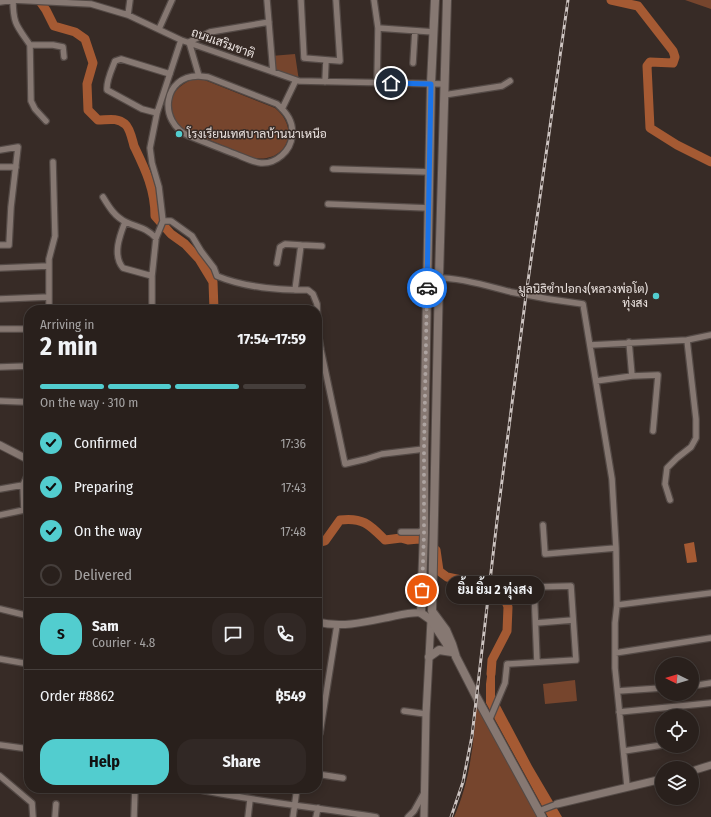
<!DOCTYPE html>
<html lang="en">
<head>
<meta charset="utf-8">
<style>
  body { margin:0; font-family:"Fira Sans Condensed",Sarabun,sans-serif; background:#312825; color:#f1f3f6; height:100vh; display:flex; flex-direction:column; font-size:15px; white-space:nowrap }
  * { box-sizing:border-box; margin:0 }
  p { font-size:13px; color:#a5a3a3 }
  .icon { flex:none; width:22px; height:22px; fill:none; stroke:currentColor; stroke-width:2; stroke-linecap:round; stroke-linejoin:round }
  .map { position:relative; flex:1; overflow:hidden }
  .panel { position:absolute; left:24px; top:305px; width:298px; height:488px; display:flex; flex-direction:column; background:#29201c; border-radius:16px; box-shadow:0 2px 10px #0003,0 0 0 1px #453e3b }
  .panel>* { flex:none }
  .needle { width:26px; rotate:275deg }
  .fabs { position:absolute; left:655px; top:657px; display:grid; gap:8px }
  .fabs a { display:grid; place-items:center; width:44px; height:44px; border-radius:50%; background:#29201c; box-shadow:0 2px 10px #0003,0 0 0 1px #453e3b; font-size:20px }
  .pin { position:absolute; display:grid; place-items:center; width:34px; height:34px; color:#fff; margin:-17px; border:2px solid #fff; border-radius:50%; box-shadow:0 1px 4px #0007 }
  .courier { position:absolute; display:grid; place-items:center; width:40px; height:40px; margin:-20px; border:3px solid #1a73e8; border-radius:50%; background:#fff; color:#222; box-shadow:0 1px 5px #0007 }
  .bubble { position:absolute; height:28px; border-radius:14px; background:#29201c; box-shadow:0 2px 10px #0003,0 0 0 1px #453e3b; font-size:13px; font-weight:700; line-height:28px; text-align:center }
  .headline em { font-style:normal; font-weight:700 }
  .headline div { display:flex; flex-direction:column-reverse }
  .headline { display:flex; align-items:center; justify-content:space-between; height:68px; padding:0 16px }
  h1 { font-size:26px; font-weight:700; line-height:30px }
  .bar { display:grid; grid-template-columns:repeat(4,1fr); gap:6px 4px; align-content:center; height:48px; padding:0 16px }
  .bar i { height:5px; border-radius:3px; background:#453e3b }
  .bar .selected { background:#52cdcf }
  .bar p { grid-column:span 4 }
  .line { display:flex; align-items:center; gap:10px; padding:0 16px; border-top:1px solid #453e3b }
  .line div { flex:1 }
  .round { display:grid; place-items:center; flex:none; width:42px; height:42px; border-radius:16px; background:#312825 }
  ol { padding:0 16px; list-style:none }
  li { display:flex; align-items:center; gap:12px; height:44px }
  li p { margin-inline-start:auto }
  li .icon { padding:4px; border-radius:50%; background:#52cdcf; color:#111; stroke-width:4 }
  li:last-child { color:#a5a3a3 }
  li i { width:22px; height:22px; border:2px solid #453e3b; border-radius:50% }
  .action { display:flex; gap:8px; margin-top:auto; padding:8px 16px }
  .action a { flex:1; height:46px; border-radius:16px; background:#52cdcf; color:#111; font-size:16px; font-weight:700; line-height:46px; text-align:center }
  .action a+a { background:#312825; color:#f1f3f6 }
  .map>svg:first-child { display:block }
</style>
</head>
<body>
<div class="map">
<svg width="711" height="817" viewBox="0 0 711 817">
  <rect width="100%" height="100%" fill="#372b26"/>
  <!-- green -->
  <path fill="#76452d" d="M685,0H711V9Z
    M295,54L299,81L273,72L271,56Z
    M193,79H202L275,108C301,129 287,163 254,158L182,129C163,111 168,89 193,79Z
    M575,680L577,701L545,704L543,684Z
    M477,698L542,817H454C471,779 474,739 477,698Z"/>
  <!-- water -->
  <path fill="#a55a33" d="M694,542L697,562L687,563L684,544Z
    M489,662L495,663V696L532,766L562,817H548L486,703V684Z"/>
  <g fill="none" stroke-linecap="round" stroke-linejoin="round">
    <!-- river -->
    <path stroke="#a55a33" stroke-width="9" d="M39,0L46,10L54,26L75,32L85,39L93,63L87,84L88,110L98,120C107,120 117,117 125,124C130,128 132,139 134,146C145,169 155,189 155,216L171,234L185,244L199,259L213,282L214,310
      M611,0L638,6L673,51L675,57L673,63L650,62L647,66L650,128L677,145L711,162
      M317,543L325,541L340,520C363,517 370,525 385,540L401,538L408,540L419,539L432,540
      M436,550L439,571L447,577L485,585
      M491,674L492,660L507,631L508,607L502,591L494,587"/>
    <!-- minor casing -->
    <g stroke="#544a46" stroke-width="8">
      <path id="minor" d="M13,0C13,24 17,26 30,45H53L63,47L64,57
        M267,0L273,72
        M301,0L304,58L340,61L336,0
        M374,0L378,28L434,32
        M0,2L13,0L91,4L128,15L181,40L299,81L445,84
        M128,15L130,0
        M159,29L172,0
        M30,45L31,101L35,109L46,121
        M413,63L415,31
        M199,76L208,77L277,104C287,113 294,122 292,136C291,151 276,164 261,163C252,162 243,157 235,154C219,148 204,142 189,136C157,122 163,75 199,76L189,42L210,32L269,22
        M325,82L326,60
        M377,83L378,28
        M444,95L502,86L510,81
        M282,109L296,80
        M157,113L142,109L107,90C106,81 112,69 115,61L121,59L170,74
        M0,150L18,147L11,207L9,245H0
        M0,167H16
        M333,169L430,172
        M103,197C109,207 115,217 126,222C139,228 145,227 156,238
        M328,204L429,208
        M163,221H171L192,236L201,251L214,268L217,276C246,288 278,290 308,290L313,294L317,304L318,333L321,350L345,464L366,459L382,454L424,449
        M125,222C120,235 112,255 123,268L152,276
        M277,263L280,247L285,244L301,245
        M0,268L48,266
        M427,278C455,276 484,285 511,292C535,297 559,301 583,304L612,479L616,548L617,605L615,623V668L627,786
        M295,290L301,245L322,246
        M0,299L49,297
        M49,310V259L55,236L53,162
        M152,310V276L156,238L163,221L159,187L152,163L150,148L157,113L181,40
        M0,329H29
        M629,342L632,376
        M590,345L687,340L711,335
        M0,367L29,366
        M596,381L632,376L658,375L653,431
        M0,401L24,402
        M0,489L23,485
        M670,500L665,484L667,468L677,458L691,447L696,438V419L687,340
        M0,515L24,510L23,485L29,472
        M543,525L545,554L616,548
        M401,532H419L424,529
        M617,605L711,593
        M0,609L29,616
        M536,623L573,620
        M615,653L711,638
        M0,659L29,664
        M692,686L711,683
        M618,691L662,688
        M404,711L426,714
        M619,712L711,703
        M317,719L322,720L337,625
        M489,721L505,683L507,664L576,660L571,586L534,587L537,662
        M320,733L322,720
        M0,745L29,749
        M624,751L662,745
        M317,774L343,778
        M0,776L32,803L33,817
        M191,788C252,801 314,807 376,817
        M539,811L557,804
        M55,817L56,804
        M134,817L135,788
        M248,817L250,800
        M293,817L297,788
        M316,817L318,808
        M408,817L414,811L424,793"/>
    </g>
    <!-- tertiary casing -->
    <g stroke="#544a46" stroke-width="9">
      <path id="tertiary" d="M0,445L29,460
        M317,622C342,628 366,622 390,617C400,615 411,612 421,613
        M692,771L711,765
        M557,804L662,779
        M424,817L426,714L431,620"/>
    </g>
    <!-- secondary casing -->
    <g stroke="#544a46" stroke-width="10">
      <path id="secondary" d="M435,0L431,84L424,449V533L421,613L431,620L450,649
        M447,0L439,277L432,611L446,630L452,644L456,657L477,698L542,817
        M429,657L439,650L452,652"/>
    </g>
    <!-- minor -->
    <use href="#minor" stroke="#867872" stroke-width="5.5"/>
    <!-- tertiary -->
    <use href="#tertiary" stroke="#867872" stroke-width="7"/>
    <!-- secondary -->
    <use href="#secondary" stroke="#867872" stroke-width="8"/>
    <!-- rail casing -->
    <g stroke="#cdc4c1" stroke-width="3">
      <path id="rail" d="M451,817L463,782L472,736L498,512L526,295L568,0"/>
    </g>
    <!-- rail -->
    <use href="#rail" stroke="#372b26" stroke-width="1.5" stroke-dasharray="4.5" stroke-linecap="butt"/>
  </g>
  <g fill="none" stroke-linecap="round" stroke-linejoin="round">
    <!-- done -->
    <path stroke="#ada3a0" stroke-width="4" stroke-dasharray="0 7.2" d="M422,590L424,533V449L427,288"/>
    <!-- route -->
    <path stroke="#1a73e8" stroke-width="5" d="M391,83L431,84L427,288"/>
  </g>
  <!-- markers -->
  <g fill="#52cdcf" stroke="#372b26" stroke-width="1.5">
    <circle cx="179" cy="134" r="4"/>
    <circle cx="656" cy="296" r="4"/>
  </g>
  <g text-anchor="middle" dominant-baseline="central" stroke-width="3" stroke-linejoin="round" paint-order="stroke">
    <!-- street labels -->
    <g font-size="12" fill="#ece4e1" stroke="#372b26">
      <text transform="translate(223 43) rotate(20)">ถนนเสริมชาติ</text>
    </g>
    <!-- poi labels -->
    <g font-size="12" fill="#ece4e1" stroke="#372b26" text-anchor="start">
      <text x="187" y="134">โรงเรียนเทศบาลบ้านนาเหนือ</text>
      <text x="648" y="289" text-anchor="end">มูลนิธิซำปอกง(หลวงพ่อโต)<tspan x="648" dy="14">ทุ่งสง</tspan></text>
    </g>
  </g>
</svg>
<div class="fabs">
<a><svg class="needle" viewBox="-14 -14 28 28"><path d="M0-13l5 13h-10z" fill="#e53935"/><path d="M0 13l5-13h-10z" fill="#a5a3a3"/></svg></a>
<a><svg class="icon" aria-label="locate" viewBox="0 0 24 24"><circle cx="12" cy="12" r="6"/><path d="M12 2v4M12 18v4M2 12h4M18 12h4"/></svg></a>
<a><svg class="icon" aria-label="layers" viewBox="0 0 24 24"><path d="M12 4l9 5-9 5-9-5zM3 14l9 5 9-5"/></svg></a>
</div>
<div class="pin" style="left:422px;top:590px;background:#ea580c"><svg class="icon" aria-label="bag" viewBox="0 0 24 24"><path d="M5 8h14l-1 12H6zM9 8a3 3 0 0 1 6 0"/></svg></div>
<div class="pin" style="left:391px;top:83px;background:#1f2937"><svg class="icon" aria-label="home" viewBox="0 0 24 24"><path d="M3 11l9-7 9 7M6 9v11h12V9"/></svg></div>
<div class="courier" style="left:427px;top:288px"><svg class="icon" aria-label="car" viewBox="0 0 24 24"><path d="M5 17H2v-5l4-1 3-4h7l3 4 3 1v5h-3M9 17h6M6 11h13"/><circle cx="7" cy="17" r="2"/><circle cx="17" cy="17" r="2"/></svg></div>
<div class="bubble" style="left:446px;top:576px;width:98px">ยิ้ม ยิ้ม 2 ทุ่งสง</div>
<section class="panel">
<div class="headline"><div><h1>2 min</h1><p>Arriving in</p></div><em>17:54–17:59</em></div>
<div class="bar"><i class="selected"></i><i class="selected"></i><i class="selected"></i><i></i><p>On the way · 310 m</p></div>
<ol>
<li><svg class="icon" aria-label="check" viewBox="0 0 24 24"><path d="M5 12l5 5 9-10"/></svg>Confirmed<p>17:36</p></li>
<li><svg class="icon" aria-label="check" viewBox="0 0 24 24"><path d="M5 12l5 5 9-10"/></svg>Preparing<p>17:43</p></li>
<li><svg class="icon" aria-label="check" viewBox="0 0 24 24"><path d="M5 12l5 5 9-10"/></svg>On the way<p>17:48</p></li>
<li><i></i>Delivered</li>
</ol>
<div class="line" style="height:72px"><b class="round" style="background:#52cdcf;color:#111">S</b><div><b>Sam</b><p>Courier · 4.8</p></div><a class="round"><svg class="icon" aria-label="chat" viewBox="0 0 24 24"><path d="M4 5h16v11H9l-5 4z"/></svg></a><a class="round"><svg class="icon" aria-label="phone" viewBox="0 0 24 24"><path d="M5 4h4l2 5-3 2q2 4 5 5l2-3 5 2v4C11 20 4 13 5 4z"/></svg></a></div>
<div class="line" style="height:52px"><div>Order #8862</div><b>฿549</b></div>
<div class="action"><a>Help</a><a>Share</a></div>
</section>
</div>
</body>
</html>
